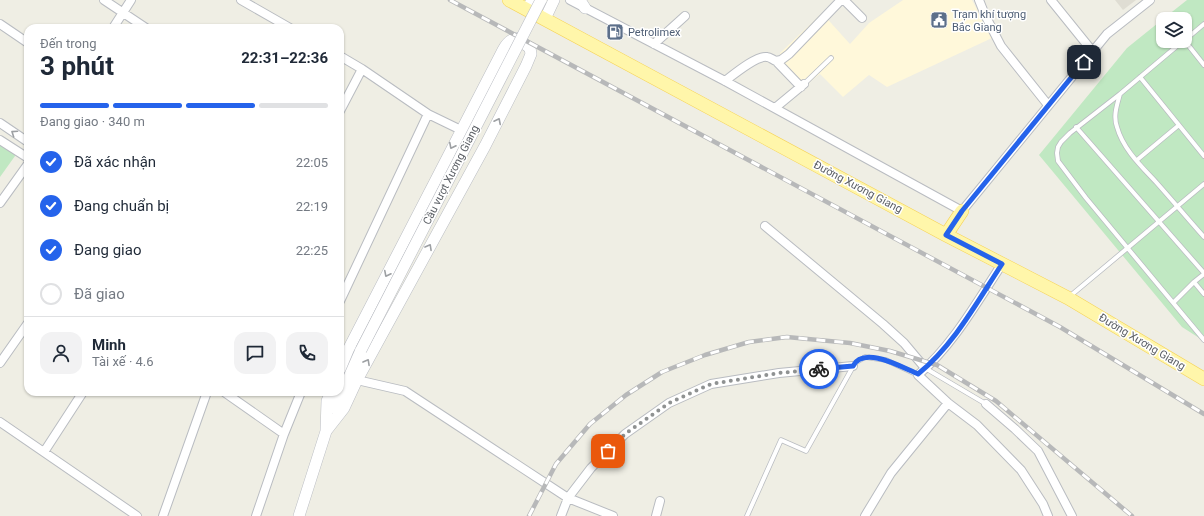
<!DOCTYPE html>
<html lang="vi">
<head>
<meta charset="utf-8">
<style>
  body { margin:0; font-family:Roboto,sans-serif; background:#f2f2f3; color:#1f2937; height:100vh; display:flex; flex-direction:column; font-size:15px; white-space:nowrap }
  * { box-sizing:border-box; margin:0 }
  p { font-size:13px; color:#747a83 }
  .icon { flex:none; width:22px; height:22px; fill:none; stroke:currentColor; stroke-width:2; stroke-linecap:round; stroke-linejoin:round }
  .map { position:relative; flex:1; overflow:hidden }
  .sheet { position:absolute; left:24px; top:24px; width:320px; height:372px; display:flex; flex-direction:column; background:#fff; border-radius:12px; box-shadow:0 1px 3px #0004 }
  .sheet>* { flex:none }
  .buttons { position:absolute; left:1156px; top:12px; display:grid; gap:8px }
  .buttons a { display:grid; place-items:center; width:36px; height:36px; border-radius:8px; background:#fff; box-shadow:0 1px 3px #0004; font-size:20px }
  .pin { position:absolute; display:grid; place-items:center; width:34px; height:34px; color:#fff; margin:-17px; border-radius:8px; box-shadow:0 2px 6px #0006 }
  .courier { position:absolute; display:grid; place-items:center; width:40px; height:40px; margin:-20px; border:3px solid #2563eb; border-radius:50%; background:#fff; color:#222; box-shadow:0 1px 5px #0007 }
  .headline em { font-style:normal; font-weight:700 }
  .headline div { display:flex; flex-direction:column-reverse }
  .headline { display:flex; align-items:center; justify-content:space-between; height:68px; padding:0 16px }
  h1 { font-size:26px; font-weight:700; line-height:30px }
  .bar { display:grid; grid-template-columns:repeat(4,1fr); gap:6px 4px; align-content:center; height:48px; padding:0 16px }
  .bar i { height:5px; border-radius:3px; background:#e0e1e3 }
  .bar .active { background:#2563eb }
  .bar p { grid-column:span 4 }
  .line { display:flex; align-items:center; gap:10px; padding:0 16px; border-top:1px solid #e0e1e3 }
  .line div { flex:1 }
  .round { display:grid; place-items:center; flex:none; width:42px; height:42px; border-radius:12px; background:#f2f2f3 }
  ol { padding:0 16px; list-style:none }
  li { display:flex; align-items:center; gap:12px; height:44px }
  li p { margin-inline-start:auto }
  li .icon { padding:4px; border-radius:50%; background:#2563eb; color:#fff; stroke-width:4 }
  li:last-child { color:#747a83 }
  li i { width:22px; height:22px; border:2px solid #e0e1e3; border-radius:50% }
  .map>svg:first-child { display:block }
</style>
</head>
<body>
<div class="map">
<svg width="1204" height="516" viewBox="0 0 1204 516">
  <rect width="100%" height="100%" fill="#efeee4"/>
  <!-- commercial -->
  <path fill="#fff8da" d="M903,0H972L992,38L887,87L869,75L843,97L820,74L803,87L780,64V53L822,13L850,44L869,23Z"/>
  <!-- education -->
  <path fill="#dfddd3" d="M1115,0H1136L1123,10Z"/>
  <!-- green -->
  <path fill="#c0e8c2" d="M1187,0H1204V341L1182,327L1039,155L1127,48L1163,19V41H1185V19H1163Z
    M0,137L13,145L15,156L0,177Z"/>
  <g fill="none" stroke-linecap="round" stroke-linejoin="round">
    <!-- lane casing -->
    <g stroke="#b9bcc1" stroke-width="5.5">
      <path id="lane" d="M1185,40L1204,24
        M1183,41L1120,94L1070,133L1061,142L1058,147L1057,153L1058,161L1086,198L1204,340
        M1185,41L1204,65
        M1140,77L1204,156
        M804,84L831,58
        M1120,94C1117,105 1113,116 1117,127C1123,149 1141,166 1156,182C1172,200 1188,219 1204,237
        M1076,127L1204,273
        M1137,160L1179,125
        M1194,282L1204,294
        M1069,297L1204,184
        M1174,302L1194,282L1204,274
        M925,368L986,404
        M747,516L781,440L806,451L855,363L865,357L886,360L918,375"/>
    </g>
    <!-- street casing -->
    <g stroke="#b9bcc1" stroke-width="10">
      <path id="street" d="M104,0L146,28
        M241,0L290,28
        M570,0L725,81L962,211L1107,34L1150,0
        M844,0L862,18
        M979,0L985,15L1001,46L1048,105
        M1051,0L1093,52
        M0,24L28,43
        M113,28L131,0
        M654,44L685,16
        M340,56L362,69L428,114L461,130
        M776,61L801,87
        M725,81C733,75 757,55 767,57C770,57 773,60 776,61L781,60L789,54L841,0
        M775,108L804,84
        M340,111L362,69
        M0,123L28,142
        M0,140L28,158
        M0,203L28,164
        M765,226L883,324L904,343L925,368
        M1002,264C977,302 953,345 918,375L948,403L977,425L1021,470L1043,504L1048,516
        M340,301L428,114
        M0,363L28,323
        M357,380L405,391L568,498L613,516
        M224,392L284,434
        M986,404L1015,429L1038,451L1072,516
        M0,422L137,516
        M44,452L83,392
        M163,516L207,392
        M256,516L284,434L301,392
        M561,516L568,498L591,468L625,434L669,403L711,384L779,373L853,366
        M656,516L660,501
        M865,516L891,473L948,403"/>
    </g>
    <!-- secondary casing -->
    <g stroke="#babdc3" stroke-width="12">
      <path id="secondary" d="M580,0L585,8
        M527,10L532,0
        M545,19L554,0
        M335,409L361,350
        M326,431L344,408L357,380L485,146L526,66L531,54L530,48L516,38C509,40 506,44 503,50L348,350L340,369
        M326,431L327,401L331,392
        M299,516L328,425"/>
    </g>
    <!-- primary casing -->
    <g stroke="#f6d357" stroke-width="14">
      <path id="primary" d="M509,0L946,235L1068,298L1204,379
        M946,235L962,211"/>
    </g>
    <!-- lane -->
    <use href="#lane" stroke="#fff" stroke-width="4"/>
    <!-- street -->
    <use href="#street" stroke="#fff" stroke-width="8"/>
    <!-- secondary -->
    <use href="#secondary" stroke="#fff" stroke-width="11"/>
    <!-- primary -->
    <use href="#primary" stroke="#fff6aa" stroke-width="13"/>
    <!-- rail casing -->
    <g stroke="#b7b8b9" stroke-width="4.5">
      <path id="rail" d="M450,0L1060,327L1204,414
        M529,516L556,464L590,424L626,395L662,372L705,355L749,342L787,337L850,343L890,351L937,365L996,401L1132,516"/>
    </g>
    <!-- rail -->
    <use href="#rail" stroke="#fff" stroke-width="3" stroke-dasharray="9" stroke-linecap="butt"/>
    <!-- secondary-bridge casing -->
    <g stroke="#babdc3" stroke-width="12" stroke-linecap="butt">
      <path id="secondary-bridge" d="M361,350L541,0"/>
    </g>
    <!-- secondary-bridge -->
    <use href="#secondary-bridge" stroke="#fff" stroke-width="11"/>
  </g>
  <!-- one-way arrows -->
  <defs><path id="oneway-chevron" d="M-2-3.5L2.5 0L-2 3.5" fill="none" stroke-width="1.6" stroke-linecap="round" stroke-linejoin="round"/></defs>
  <g stroke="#9da0a3">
    <use href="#oneway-chevron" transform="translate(498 121) rotate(-63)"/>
    <use href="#oneway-chevron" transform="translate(14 133) rotate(-146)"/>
    <use href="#oneway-chevron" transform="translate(452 146) rotate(117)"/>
    <use href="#oneway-chevron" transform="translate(429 247) rotate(-61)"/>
    <use href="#oneway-chevron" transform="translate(387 274) rotate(117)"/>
    <use href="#oneway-chevron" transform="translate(367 362) rotate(-61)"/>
  </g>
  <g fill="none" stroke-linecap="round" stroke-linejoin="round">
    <!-- done -->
    <path stroke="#8f9292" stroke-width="4" stroke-dasharray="0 7.2" d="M608,451L625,434L669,403L711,384L779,373L819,369"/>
    <!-- route -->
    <path stroke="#2563eb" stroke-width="5" d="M819,369L853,366C864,345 903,368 918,374C954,345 977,302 1002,264L946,235L962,211L1084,62"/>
  </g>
  <!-- icons -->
  <defs>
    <g id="civic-square" transform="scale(0.9)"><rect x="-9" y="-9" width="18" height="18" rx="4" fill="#5c6f8a" stroke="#fff"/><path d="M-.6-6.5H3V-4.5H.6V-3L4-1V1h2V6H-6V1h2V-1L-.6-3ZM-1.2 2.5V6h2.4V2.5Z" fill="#fff"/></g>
    <g id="fuel-square" transform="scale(0.9)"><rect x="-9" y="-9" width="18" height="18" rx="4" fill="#5c6f8a" stroke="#fff"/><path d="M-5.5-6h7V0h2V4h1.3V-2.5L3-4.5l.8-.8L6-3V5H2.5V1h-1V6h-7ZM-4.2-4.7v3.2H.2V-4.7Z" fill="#fff"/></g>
  </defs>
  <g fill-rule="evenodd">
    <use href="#civic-square" x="939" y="20"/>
    <use href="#fuel-square" x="615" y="32"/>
  </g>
  <g text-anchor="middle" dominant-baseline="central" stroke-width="3" stroke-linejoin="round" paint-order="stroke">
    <!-- service labels -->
    <g font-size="11" fill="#4e5e75" stroke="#fff" text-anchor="start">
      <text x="952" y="14">Trạm khí tượng<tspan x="952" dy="13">Bắc Giang</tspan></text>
      <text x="628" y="32">Petrolimex</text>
    </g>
    <!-- street labels -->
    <g font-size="11" fill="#5c6066" stroke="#fff">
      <text transform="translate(451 175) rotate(-63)">Cầu vượt Xương Giang</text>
      <text transform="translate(858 187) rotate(28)">Đường Xương Giang</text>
      <text transform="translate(1142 342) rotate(31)">Đường Xương Giang</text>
    </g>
  </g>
</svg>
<div class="buttons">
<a><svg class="icon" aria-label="layers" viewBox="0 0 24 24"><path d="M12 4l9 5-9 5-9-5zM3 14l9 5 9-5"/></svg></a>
</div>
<div class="pin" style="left:608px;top:451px;background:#ea580c"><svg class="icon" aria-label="bag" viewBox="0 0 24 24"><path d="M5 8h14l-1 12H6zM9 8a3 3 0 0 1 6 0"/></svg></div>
<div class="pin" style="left:1084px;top:62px;background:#1f2937"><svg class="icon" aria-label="home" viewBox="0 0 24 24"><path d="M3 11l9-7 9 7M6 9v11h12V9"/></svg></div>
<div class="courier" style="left:819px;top:369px"><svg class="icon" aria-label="bike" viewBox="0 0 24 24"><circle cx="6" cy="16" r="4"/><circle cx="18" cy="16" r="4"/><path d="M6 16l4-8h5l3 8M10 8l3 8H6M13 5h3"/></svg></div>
<section class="sheet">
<div class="headline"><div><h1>3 phút</h1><p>Đến trong</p></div><em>22:31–22:36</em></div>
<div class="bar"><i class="active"></i><i class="active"></i><i class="active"></i><i></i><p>Đang giao · 340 m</p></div>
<ol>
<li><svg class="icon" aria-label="check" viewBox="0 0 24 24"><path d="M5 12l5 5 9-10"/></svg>Đã xác nhận<p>22:05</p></li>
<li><svg class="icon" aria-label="check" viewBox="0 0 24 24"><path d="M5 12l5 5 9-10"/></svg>Đang chuẩn bị<p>22:19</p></li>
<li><svg class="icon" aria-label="check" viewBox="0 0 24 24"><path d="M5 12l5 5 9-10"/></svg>Đang giao<p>22:25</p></li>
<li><i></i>Đã giao</li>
</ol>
<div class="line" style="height:72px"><a class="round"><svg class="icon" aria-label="person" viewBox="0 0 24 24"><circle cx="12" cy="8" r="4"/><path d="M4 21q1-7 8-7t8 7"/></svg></a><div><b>Minh</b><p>Tài xế · 4.6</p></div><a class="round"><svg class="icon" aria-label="chat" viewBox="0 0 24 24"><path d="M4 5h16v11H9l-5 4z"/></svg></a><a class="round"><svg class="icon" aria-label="phone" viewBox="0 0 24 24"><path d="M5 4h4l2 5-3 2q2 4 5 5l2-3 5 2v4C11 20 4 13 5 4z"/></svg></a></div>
</section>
</div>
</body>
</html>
